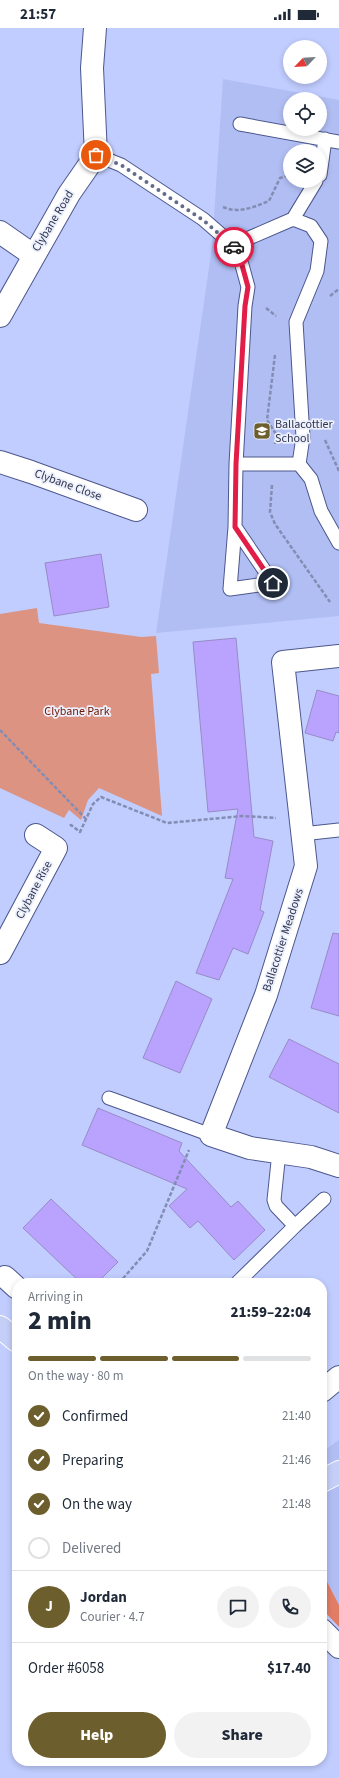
<!DOCTYPE html>
<html lang="en">
<head>
<meta charset="utf-8">
<style>
  body { margin:0; font-family:"Source Sans 3",sans-serif; background:#f2f2f3; color:#1f2937; height:100vh; display:flex; flex-direction:column; font-size:15px; white-space:nowrap }
  * { box-sizing:border-box; margin:0 }
  p { font-size:13px; color:#747a83 }
  .icon { flex:none; width:22px; height:22px; fill:none; stroke:currentColor; stroke-width:2; stroke-linecap:round; stroke-linejoin:round }
  .map { position:relative; flex:1; overflow:hidden }
  .sheet { position:absolute; left:12px; top:1250px; width:315px; height:488px; display:flex; flex-direction:column; background:#fff; border-radius:16px; box-shadow:0 2px 6px #0003 }
  .sheet>* { flex:none }
  .needle { width:26px; rotate:245deg }
  .controls { position:absolute; left:283px; top:12px; display:grid; gap:8px }
  .controls a { display:grid; place-items:center; width:44px; height:44px; border-radius:50%; background:#fff; box-shadow:0 2px 6px #0003; font-size:20px }
  .pin { position:absolute; display:grid; place-items:center; width:34px; height:34px; color:#fff; margin:-17px; border:2px solid #fff; border-radius:50%; box-shadow:0 1px 4px #0007 }
  .courier { position:absolute; display:grid; place-items:center; width:40px; height:40px; margin:-20px; border:3px solid #e11d48; border-radius:50%; background:#fff; color:#222; box-shadow:0 1px 5px #0007 }
  .overview em { font-style:normal; font-weight:800 }
  .overview div { display:flex; flex-direction:column-reverse }
  .overview { display:flex; align-items:center; justify-content:space-between; height:68px; padding:0 16px }
  h1 { font-size:26px; font-weight:800; line-height:30px }
  .bar { display:grid; grid-template-columns:repeat(4,1fr); gap:6px 4px; align-content:center; height:48px; padding:0 16px }
  .bar i { height:5px; border-radius:3px; background:#e0e1e3 }
  .bar .active { background:#6d5f2d }
  .bar p { grid-column:span 4 }
  .line { display:flex; align-items:center; gap:10px; padding:0 16px; border-top:1px solid #e0e1e3 }
  .line div { flex:1 }
  .round { display:grid; place-items:center; flex:none; width:42px; height:42px; border-radius:21px; background:#f2f2f3 }
  ol { padding:0 16px; list-style:none }
  li { display:flex; align-items:center; gap:12px; height:44px }
  li p { margin-inline-start:auto }
  li .icon { padding:4px; border-radius:50%; background:#6d5f2d; color:#fff; stroke-width:4 }
  li:last-child { color:#747a83 }
  li i { width:22px; height:22px; border:2px solid #e0e1e3; border-radius:50% }
  .primary-button { display:flex; gap:8px; margin-top:auto; padding:8px 16px }
  .primary-button a { flex:1; height:46px; border-radius:24px; background:#6d5f2d; color:#fff; font-size:16px; font-weight:800; line-height:46px; text-align:center }
  .primary-button a+a { background:#f2f2f3; color:#1f2937 }
  .status { display:flex; justify-content:space-between; align-items:center; height:28px; padding:0 20px; background:#fff; direction:ltr }
  .status svg { height:11px; fill:currentColor }
  .map>svg:first-child { display:block }
</style>
</head>
<body>
<div class="status"><b>21:57</b><svg viewBox="0 0 49 12"><path d="M0 12V9h3v3zM5 12V6h3v6zM10 12V3h3v9zM15 12V0h3v12zM26 1h20v11H26zM47 4h2v5h-2z"/></svg></div>
<div class="map">
<svg width="339" height="1750" viewBox="0 0 339 1750">
  <rect width="100%" height="100%" fill="#c1cdff"/>
  <!-- built -->
  <path fill="#b1bef4" fill-rule="evenodd" d="M223,51L339,72V588L156,605L212,219ZM290,71H320V101H290ZM290,123H320V153H290Z
    M339,1412V1577L322,1544V1424Z"/>
  <!-- green -->
  <path fill="#dc9382" d="M37,580L39,595L141,609L156,608L159,645L151,646L162,788L99,760L88,772L81,792L69,782L64,790L0,760V586Z"/>
  <!-- forest -->
  <path fill="#e27d65" d="M322,1544L339,1577V1599L322,1581Z"/>
  <!-- building -->
  <path fill="#b9a3ff" stroke="#988bc6" d="M101,526L109,579L54,588L45,535Z
    M236,610L254,809L273,813L260,882L264,884L248,926L233,920L219,952L196,945L233,851L225,850L238,781L208,784L193,614Z
    M317,662L339,668V705L336,704L333,713L305,705Z
    M333,905L339,906V988L311,980Z
    M176,953L212,971L180,1045L143,1030Z
    M289,1011L339,1036V1085L269,1049Z
    M98,1080L182,1115L179,1123L231,1179L238,1173L265,1202L234,1232L198,1193L190,1200L169,1178L187,1161L82,1117Z
    M51,1171L118,1234L97,1255H81L23,1200Z"/>
  <g fill="none" stroke-linecap="round" stroke-linejoin="round">
    <!-- lane casing -->
    <g stroke="#4c578c" stroke-width="15">
      <path id="lane" d="M240,96L339,114
        M96,127L121,137L203,191L233,217L293,191
        M320,147L325,111
        M293,191L316,153
        M233,217L242,237L248,259L245,278L236,436H299L303,409L296,294L317,243L321,213L311,198L293,191
        M299,436L311,451L321,483L339,515
        M235,499L273,555L230,561L235,499L236,436
        M302,806L339,802
        M109,1070L211,1107
        M295,1198L324,1171
        M237,1255L295,1198L276,1178L274,1172L279,1124"/>
    </g>
    <!-- street casing -->
    <g stroke="#4c578c" stroke-width="24">
      <path id="street" d="M0,204L33,227
        M0,288L69,166L96,127L92,40L95,0
        M0,434L31,444L136,482
        M339,628L283,634L306,838L266,967L211,1107L250,1120L311,1129L339,1138
        M0,925L56,820L36,807
        M5,1249L17,1260
        M322,1363L339,1349"/>
    </g>
    <!-- secondary casing -->
    <g stroke="#4c578c" stroke-width="24">
      <path id="secondary" d="M322,1602L339,1619"/>
    </g>
    <!-- highway casing -->
    <g stroke="#fff" stroke-width="24">
      <path id="highway" d="M0,1299L17,1313
        M322,1453L339,1444"/>
    </g>
    <!-- path -->
    <path stroke="#838db4" stroke-width="2.5" stroke-dasharray="4 2" stroke-linecap="butt" d="M223,179C239,186 254,179 269,173L280,150L290,147
      M330,268L339,261
      M266,280L276,288
      M275,327L267,392L276,406L283,407
      M325,412L339,443
      M275,416L276,406
      M272,457L270,484L275,496L330,574
      M0,702L86,791
      M70,798L71,797L80,804L93,776L101,769L167,795L243,788L276,790
      M119,1255L147,1223L189,1122"/>
    <!-- lane -->
    <use href="#lane" stroke="#fff" stroke-width="13"/>
    <!-- street -->
    <use href="#street" stroke="#fff" stroke-width="22"/>
    <!-- secondary -->
    <use href="#secondary" stroke="#fff" stroke-width="22"/>
    <!-- highway -->
    <use href="#highway" stroke="#c4cef7" stroke-width="22"/>
  </g>
  <g fill="none" stroke-linecap="round" stroke-linejoin="round">
    <!-- done -->
    <path stroke="#636b8d" stroke-width="4" stroke-dasharray="0 7.2" d="M96,127L121,137L203,192L234,219"/>
    <!-- route -->
    <path stroke="#e11d48" stroke-width="5" d="M234,219L242,237L248,259L245,278L236,436L235,499L273,555"/>
  </g>
  <!-- icons -->
  <defs>
    <g id="school-square" transform="scale(0.9)"><rect x="-9" y="-9" width="18" height="18" rx="4" fill="#6d5f2d" stroke="#ecf0fd"/><path d="M0-5L7-2L0 1L-7-2ZM-4 1L0 2.5L4 1V4Q0 6-4 4Z" fill="#fff"/></g>
  </defs>
  <g fill-rule="evenodd">
    <use href="#school-square" x="262" y="403"/>
  </g>
  <g text-anchor="middle" dominant-baseline="central" stroke-width="3.5" stroke-linejoin="round" paint-order="stroke">
    <!-- street labels -->
    <g font-size="12" fill="#31364f" stroke="#ecf0fd">
      <text transform="translate(53 193) rotate(-59)">Clybane Road</text>
      <text transform="translate(68 457) rotate(20)">Clybane Close</text>
      <text transform="translate(34 862) rotate(-62)">Clybane Rise</text>
      <text transform="translate(283 912) rotate(-72)">Ballacottier Meadows</text>
    </g>
    <!-- poi labels -->
    <g font-size="12" fill="#31364f" stroke="#ecf0fd" text-anchor="start">
      <text x="275" y="396">Ballacottier<tspan x="275" dy="14">School</tspan></text>
    </g>
    <!-- park labels -->
    <g font-size="12" fill="#6f1400" stroke="#ecf0fd">
      <text x="77" y="683">Clybane Park</text>
    </g>
  </g>
</svg>
<div class="controls">
<a><svg class="needle" viewBox="-14 -14 28 28"><path d="M0-13l5 13h-10z" fill="#e53935"/><path d="M0 13l5-13h-10z" fill="#747a83"/></svg></a>
<a><svg class="icon" aria-label="locate" viewBox="0 0 24 24"><circle cx="12" cy="12" r="6"/><path d="M12 2v4M12 18v4M2 12h4M18 12h4"/></svg></a>
<a><svg class="icon" aria-label="layers" viewBox="0 0 24 24"><path d="M12 4l9 5-9 5-9-5zM3 14l9 5 9-5"/></svg></a>
</div>
<div class="pin" style="left:96px;top:127px;background:#ea580c"><svg class="icon" aria-label="bag" viewBox="0 0 24 24"><path d="M5 8h14l-1 12H6zM9 8a3 3 0 0 1 6 0"/></svg></div>
<div class="pin" style="left:273px;top:555px;background:#1f2937"><svg class="icon" aria-label="home" viewBox="0 0 24 24"><path d="M3 11l9-7 9 7M6 9v11h12V9"/></svg></div>
<div class="courier" style="left:234px;top:219px"><svg class="icon" aria-label="car" viewBox="0 0 24 24"><path d="M5 17H2v-5l4-1 3-4h7l3 4 3 1v5h-3M9 17h6M6 11h13"/><circle cx="7" cy="17" r="2"/><circle cx="17" cy="17" r="2"/></svg></div>
<section class="sheet">
<div class="overview"><div><h1>2 min</h1><p>Arriving in</p></div><em>21:59–22:04</em></div>
<div class="bar"><i class="active"></i><i class="active"></i><i class="active"></i><i></i><p>On the way · 80 m</p></div>
<ol>
<li><svg class="icon" aria-label="check" viewBox="0 0 24 24"><path d="M5 12l5 5 9-10"/></svg>Confirmed<p>21:40</p></li>
<li><svg class="icon" aria-label="check" viewBox="0 0 24 24"><path d="M5 12l5 5 9-10"/></svg>Preparing<p>21:46</p></li>
<li><svg class="icon" aria-label="check" viewBox="0 0 24 24"><path d="M5 12l5 5 9-10"/></svg>On the way<p>21:48</p></li>
<li><i></i>Delivered</li>
</ol>
<div class="line" style="height:72px"><b class="round" style="background:#6d5f2d;color:#fff">J</b><div><b>Jordan</b><p>Courier · 4.7</p></div><a class="round"><svg class="icon" aria-label="chat" viewBox="0 0 24 24"><path d="M4 5h16v11H9l-5 4z"/></svg></a><a class="round"><svg class="icon" aria-label="phone" viewBox="0 0 24 24"><path d="M5 4h4l2 5-3 2q2 4 5 5l2-3 5 2v4C11 20 4 13 5 4z"/></svg></a></div>
<div class="line" style="height:52px"><div>Order #6058</div><b>$17.40</b></div>
<div class="primary-button"><a>Help</a><a>Share</a></div>
</section>
</div>
</body>
</html>
